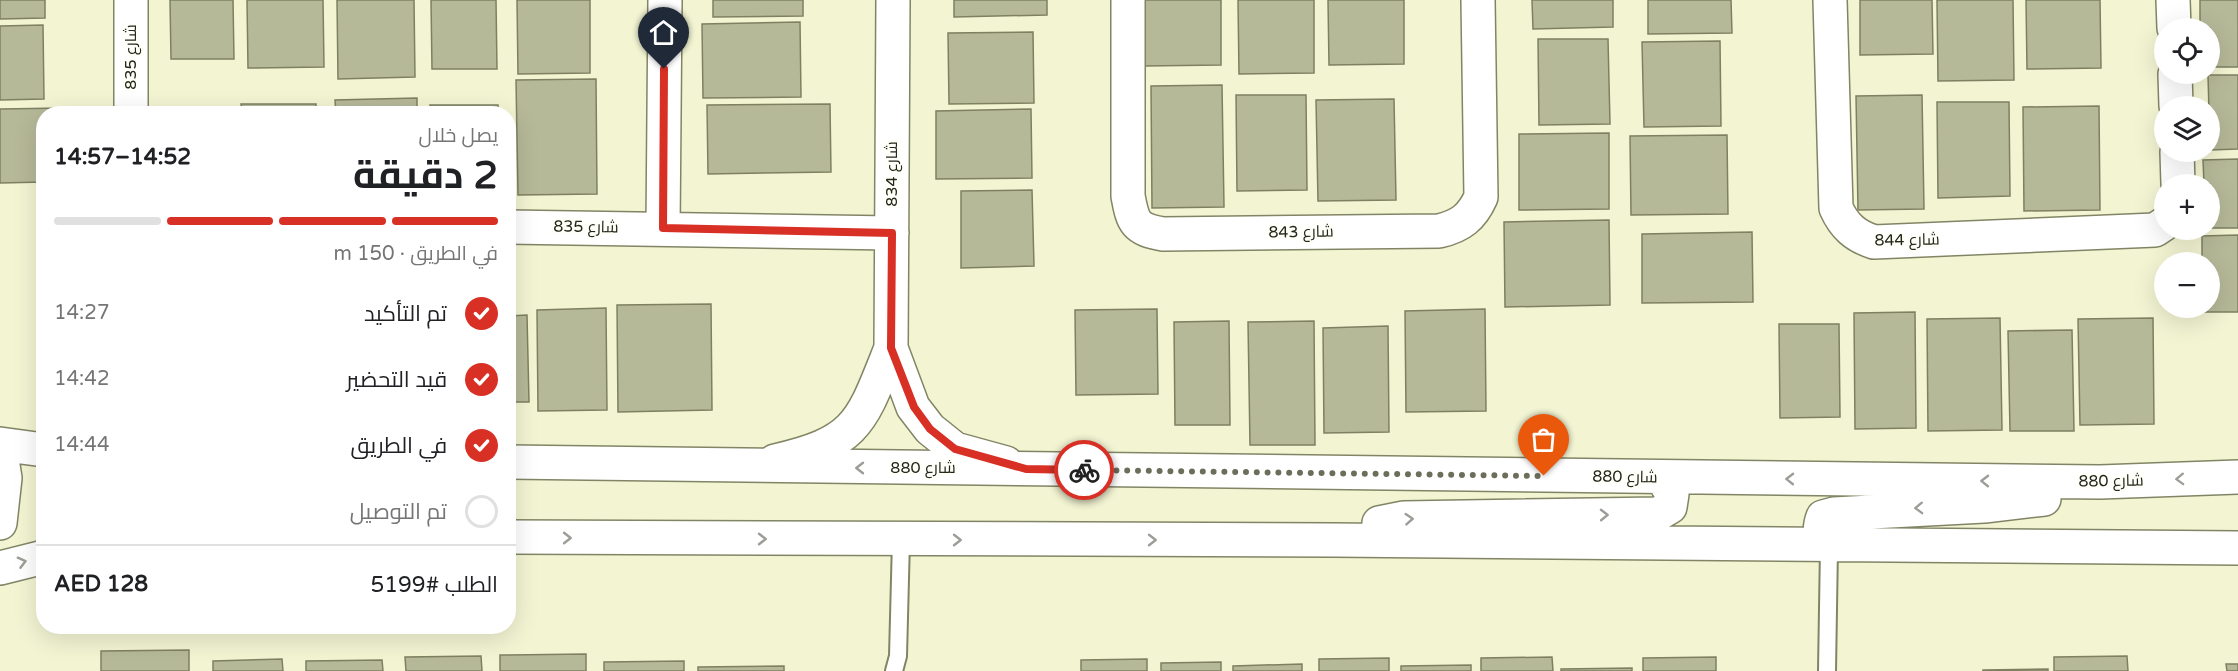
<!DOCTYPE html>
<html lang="ar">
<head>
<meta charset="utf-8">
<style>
  body { margin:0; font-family:"Varela Round",Cairo,sans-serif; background:#f6f6f6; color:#202124; direction:rtl; height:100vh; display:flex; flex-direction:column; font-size:22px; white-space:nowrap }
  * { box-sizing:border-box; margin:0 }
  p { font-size:20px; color:#757577 }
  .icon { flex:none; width:33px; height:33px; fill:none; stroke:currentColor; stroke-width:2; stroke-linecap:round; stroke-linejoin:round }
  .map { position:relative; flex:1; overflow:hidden; direction:ltr }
  .details { position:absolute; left:36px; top:106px; width:480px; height:528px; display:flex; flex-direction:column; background:#fff; border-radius:24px; box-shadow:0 6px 24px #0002; direction:rtl }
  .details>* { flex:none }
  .controls { position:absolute; left:2154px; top:18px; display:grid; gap:12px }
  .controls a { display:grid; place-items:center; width:66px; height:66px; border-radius:50%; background:#fff; box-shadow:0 6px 24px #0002; font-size:30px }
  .pin { position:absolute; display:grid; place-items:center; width:51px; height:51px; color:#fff; margin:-62px -26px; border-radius:50% 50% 50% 0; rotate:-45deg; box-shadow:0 0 6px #0007 }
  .pin .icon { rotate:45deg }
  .courier { position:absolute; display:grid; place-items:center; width:60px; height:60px; margin:-30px; border:4px solid #d93025; border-radius:50%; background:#fff; color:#222; box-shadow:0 2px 8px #0007 }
  .overview em { font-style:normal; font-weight:700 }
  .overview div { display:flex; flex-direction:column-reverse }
  .overview { display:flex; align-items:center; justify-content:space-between; height:102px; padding:0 18px }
  h1 { font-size:39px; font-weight:700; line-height:45px }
  .bar { display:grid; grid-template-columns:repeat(4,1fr); gap:9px 6px; align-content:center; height:72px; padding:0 18px }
  .bar i { height:8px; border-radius:4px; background:#e0e0e0 }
  .bar .selected { background:#d93025 }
  .bar p { grid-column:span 4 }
  .line { display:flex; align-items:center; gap:15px; padding:0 18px; border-top:2px solid #e0e0e0 }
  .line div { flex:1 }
  ol { padding:0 18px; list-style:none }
  li { display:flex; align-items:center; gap:18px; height:66px }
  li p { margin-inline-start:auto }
  li .icon { padding:6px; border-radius:50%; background:#d93025; color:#fff; stroke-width:4 }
  li:last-child { color:#757577 }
  li i { width:33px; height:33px; border:3px solid #e0e0e0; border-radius:50% }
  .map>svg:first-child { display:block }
</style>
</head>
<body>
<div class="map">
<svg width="2238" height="671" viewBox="0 0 2238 671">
  <rect width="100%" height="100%" fill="#f2f4d2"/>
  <!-- building -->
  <path fill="#b6b998" stroke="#7e8061" stroke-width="1.5" d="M0,0H45V18L0,19Z
    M170,0H233L234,59H171Z
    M247,0H323L324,67L248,68Z
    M337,0H414L415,77L338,79Z
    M431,0H496L497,69H432Z
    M517,0H590V73L518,74Z
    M713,0H803V16L713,17Z
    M954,0H1047V15L954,17Z
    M1143,0H1221V65L1144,66Z
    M1238,0H1314V73L1239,74Z
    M1328,0H1404V64L1329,65Z
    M1532,0H1613V27L1533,29Z
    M1648,0H1731L1732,33L1648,34Z
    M1860,0H1932L1933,54L1860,55Z
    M1937,0H2013L2014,80L1938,81Z
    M2026,0H2100L2101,68L2027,69Z
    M2200,0H2238V67H2210V28H2200Z
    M800,22L801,97L703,98L702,24Z
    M43,25L44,99L0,100V26Z
    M1033,32L1034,103L949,104L948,33Z
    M1538,39H1608L1610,124L1539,125Z
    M1720,41L1721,126L1644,127L1642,42Z
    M2208,75H2238V149L2210,150Z
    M596,79L597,194L518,195L516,80Z
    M1222,85L1224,207L1152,208L1151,86Z
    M1236,95H1306L1307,190L1237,191Z
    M1922,95L1924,209L1858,210L1856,96Z
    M417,98V114H336L335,100Z
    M1394,99L1396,200L1318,201L1316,100Z
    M1937,102H2009L2010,196L1938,198Z
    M241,104H316V114H242Z
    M830,104L831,172L708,174L707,105Z
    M430,105H498V114H430Z
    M2099,106L2100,210L2024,211L2023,107Z
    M63,108V114H44V182L0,183V109Z
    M225,109V114H162V110Z
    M1031,109L1032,178L936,179V111Z
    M1609,133V209L1519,210V134Z
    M1727,135L1728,214L1631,215L1630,136Z
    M2238,159V228H2210V184H2204L2203,160Z
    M1032,190L1034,266L961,268V191Z
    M1609,220L1610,305L1505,307L1504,222Z
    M1752,232L1753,302L1642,303V234Z
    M2238,235V312H2203V308H2210V262H2202V236Z
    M711,304L712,410L618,412L617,305Z
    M606,308L607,410L538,411L537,310Z
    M1157,309L1158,394L1076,395L1075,310Z
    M1485,309L1486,411L1406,412L1405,311Z
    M1915,312L1916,428L1855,429L1854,313Z
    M527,315L529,402H508V316Z
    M2000,318L2002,430L1928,431L1927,319Z
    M2153,318L2154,424L2080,425L2078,319Z
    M1229,321L1230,425H1175L1174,322Z
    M1314,321L1315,445H1250L1248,322Z
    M1779,324H1839L1840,417L1780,418Z
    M1388,326L1389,432L1324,433L1323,328Z
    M2072,330L2074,431H2010L2008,331Z
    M189,650V671H101V651Z
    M586,654V671H500V655Z
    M481,656L482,671H406L405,657Z
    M2127,656L2128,671H2054V657Z
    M1552,657L1553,671H1481V658Z
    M1716,657V671H1643V658Z
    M1389,658V671H1319V659Z
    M282,659L283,671H213V661Z
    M1147,659V671H1081V660Z
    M382,660L383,671H306V661Z
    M684,661V671H604V662Z
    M1221,662V671H1161V663Z
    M1302,664V671H1233V666Z
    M2226,664H2238V671H2227Z
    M1471,665V671H1401V666Z
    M784,666V671H698V667Z
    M1632,668V671H1561V669Z
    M2048,669V671H1983V670Z"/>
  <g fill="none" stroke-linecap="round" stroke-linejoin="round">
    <!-- service casing -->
    <g stroke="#828565" stroke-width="20">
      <path id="service" d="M894,671L898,656L901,540
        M1827,671L1829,547"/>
    </g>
    <!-- minor casing -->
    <g stroke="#828565" stroke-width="36">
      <path id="minor" d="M893,0L891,348L913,407L930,429L955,449L1006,463
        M1128,0V196C1133,223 1135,229 1163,234L1439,231C1461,226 1472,217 1481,197L1478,0
        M1830,0L1836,208C1844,226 1855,236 1874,242L2155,230L2164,224
        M2173,0L2174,28
        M2175,74L2176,106
        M131,114V0
        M2177,152L2178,184
        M508,227L892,233
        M663,228L665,0
        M775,461C858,442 861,423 891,348"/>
    </g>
    <!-- tertiary casing -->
    <g stroke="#828565" stroke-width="36">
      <path id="tertiary" d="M0,444L44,450
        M0,447L5,478L0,523
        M508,462L2100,482L2238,477
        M1379,523L1404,518L1658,514L1670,507L1672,494L1662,477
        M508,537L1333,540L2238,548
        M1829,547C1820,536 1818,530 1823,517L1834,514L1984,506L2044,499
        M0,568L44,557"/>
    </g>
    <!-- service -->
    <use href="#service" stroke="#fff" stroke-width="16"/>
    <!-- minor -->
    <use href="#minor" stroke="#fff" stroke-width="33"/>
    <!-- tertiary -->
    <use href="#tertiary" stroke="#fff" stroke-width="33"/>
  </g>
  <!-- one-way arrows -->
  <defs><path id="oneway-chevron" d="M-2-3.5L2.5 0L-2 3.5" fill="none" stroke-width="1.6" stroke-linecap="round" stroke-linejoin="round" transform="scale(1.5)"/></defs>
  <g stroke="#9d9d98">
    <use href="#oneway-chevron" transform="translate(860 468) rotate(-180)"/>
    <use href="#oneway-chevron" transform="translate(1790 479) rotate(-179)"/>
    <use href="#oneway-chevron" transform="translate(2180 479) rotate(178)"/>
    <use href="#oneway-chevron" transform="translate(1985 481) rotate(-179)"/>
    <use href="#oneway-chevron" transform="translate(1919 508) rotate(178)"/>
    <use href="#oneway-chevron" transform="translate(1604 515) rotate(-1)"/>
    <use href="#oneway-chevron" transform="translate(1409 519) rotate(-4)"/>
    <use href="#oneway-chevron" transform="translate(567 538)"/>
    <use href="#oneway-chevron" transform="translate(762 539)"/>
    <use href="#oneway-chevron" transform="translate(957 540)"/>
    <use href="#oneway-chevron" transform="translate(1152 540)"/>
    <use href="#oneway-chevron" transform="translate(22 562) rotate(-15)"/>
  </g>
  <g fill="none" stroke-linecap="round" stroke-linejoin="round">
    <!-- done -->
    <path stroke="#6d6e5a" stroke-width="6" stroke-dasharray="0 10.8" d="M1084,470L1544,476"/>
    <!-- route -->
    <path stroke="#d93025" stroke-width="8" d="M664,69L663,228L892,233L891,348L914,407L930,429L955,449L1026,469L1084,470"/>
  </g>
  <g text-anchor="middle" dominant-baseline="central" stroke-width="5" stroke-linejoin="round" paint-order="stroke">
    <!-- street labels -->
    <g font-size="16" fill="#252619" stroke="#fefff8">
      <text transform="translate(131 57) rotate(-90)">شارع 835</text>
      <text transform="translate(892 174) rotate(-90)">شارع 834</text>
      <text transform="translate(586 227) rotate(1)">شارع 835</text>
      <text transform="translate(1301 232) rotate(-1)">شارع 843</text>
      <text transform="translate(1907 240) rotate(-1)">شارع 844</text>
      <text x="923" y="468">شارع 880</text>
      <text transform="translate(1625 477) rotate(1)">شارع 880</text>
      <text transform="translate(2111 481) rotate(-1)">شارع 880</text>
    </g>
  </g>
</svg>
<div class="controls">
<a><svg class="icon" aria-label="locate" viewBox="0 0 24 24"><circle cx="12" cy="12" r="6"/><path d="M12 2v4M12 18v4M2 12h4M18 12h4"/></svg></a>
<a><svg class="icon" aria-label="layers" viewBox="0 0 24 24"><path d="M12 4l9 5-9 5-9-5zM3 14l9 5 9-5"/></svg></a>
<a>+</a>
<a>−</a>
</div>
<div class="pin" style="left:1544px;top:476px;background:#ea580c"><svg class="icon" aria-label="bag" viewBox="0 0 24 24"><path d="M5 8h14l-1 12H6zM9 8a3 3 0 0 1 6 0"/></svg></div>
<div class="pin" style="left:664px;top:69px;background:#1f2937"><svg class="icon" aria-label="home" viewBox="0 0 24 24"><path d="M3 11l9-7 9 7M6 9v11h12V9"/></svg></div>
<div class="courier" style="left:1084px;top:470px"><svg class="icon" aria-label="bike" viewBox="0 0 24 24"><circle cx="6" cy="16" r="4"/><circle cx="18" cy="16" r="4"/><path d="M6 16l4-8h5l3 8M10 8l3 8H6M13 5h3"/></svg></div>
<section class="details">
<div class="overview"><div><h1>2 دقيقة</h1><p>يصل خلال</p></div><em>14:52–14:57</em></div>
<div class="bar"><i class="selected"></i><i class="selected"></i><i class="selected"></i><i></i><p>في الطريق · 150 m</p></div>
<ol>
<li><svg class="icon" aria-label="check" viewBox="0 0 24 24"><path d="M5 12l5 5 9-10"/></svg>تم التأكيد<p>14:27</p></li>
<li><svg class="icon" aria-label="check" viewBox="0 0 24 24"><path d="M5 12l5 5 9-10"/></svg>قيد التحضير<p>14:42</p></li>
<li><svg class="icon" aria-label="check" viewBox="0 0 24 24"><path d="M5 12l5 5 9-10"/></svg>في الطريق<p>14:44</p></li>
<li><i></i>تم التوصيل</li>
</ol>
<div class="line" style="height:78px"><div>الطلب #5199</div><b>AED 128</b></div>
</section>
</div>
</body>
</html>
